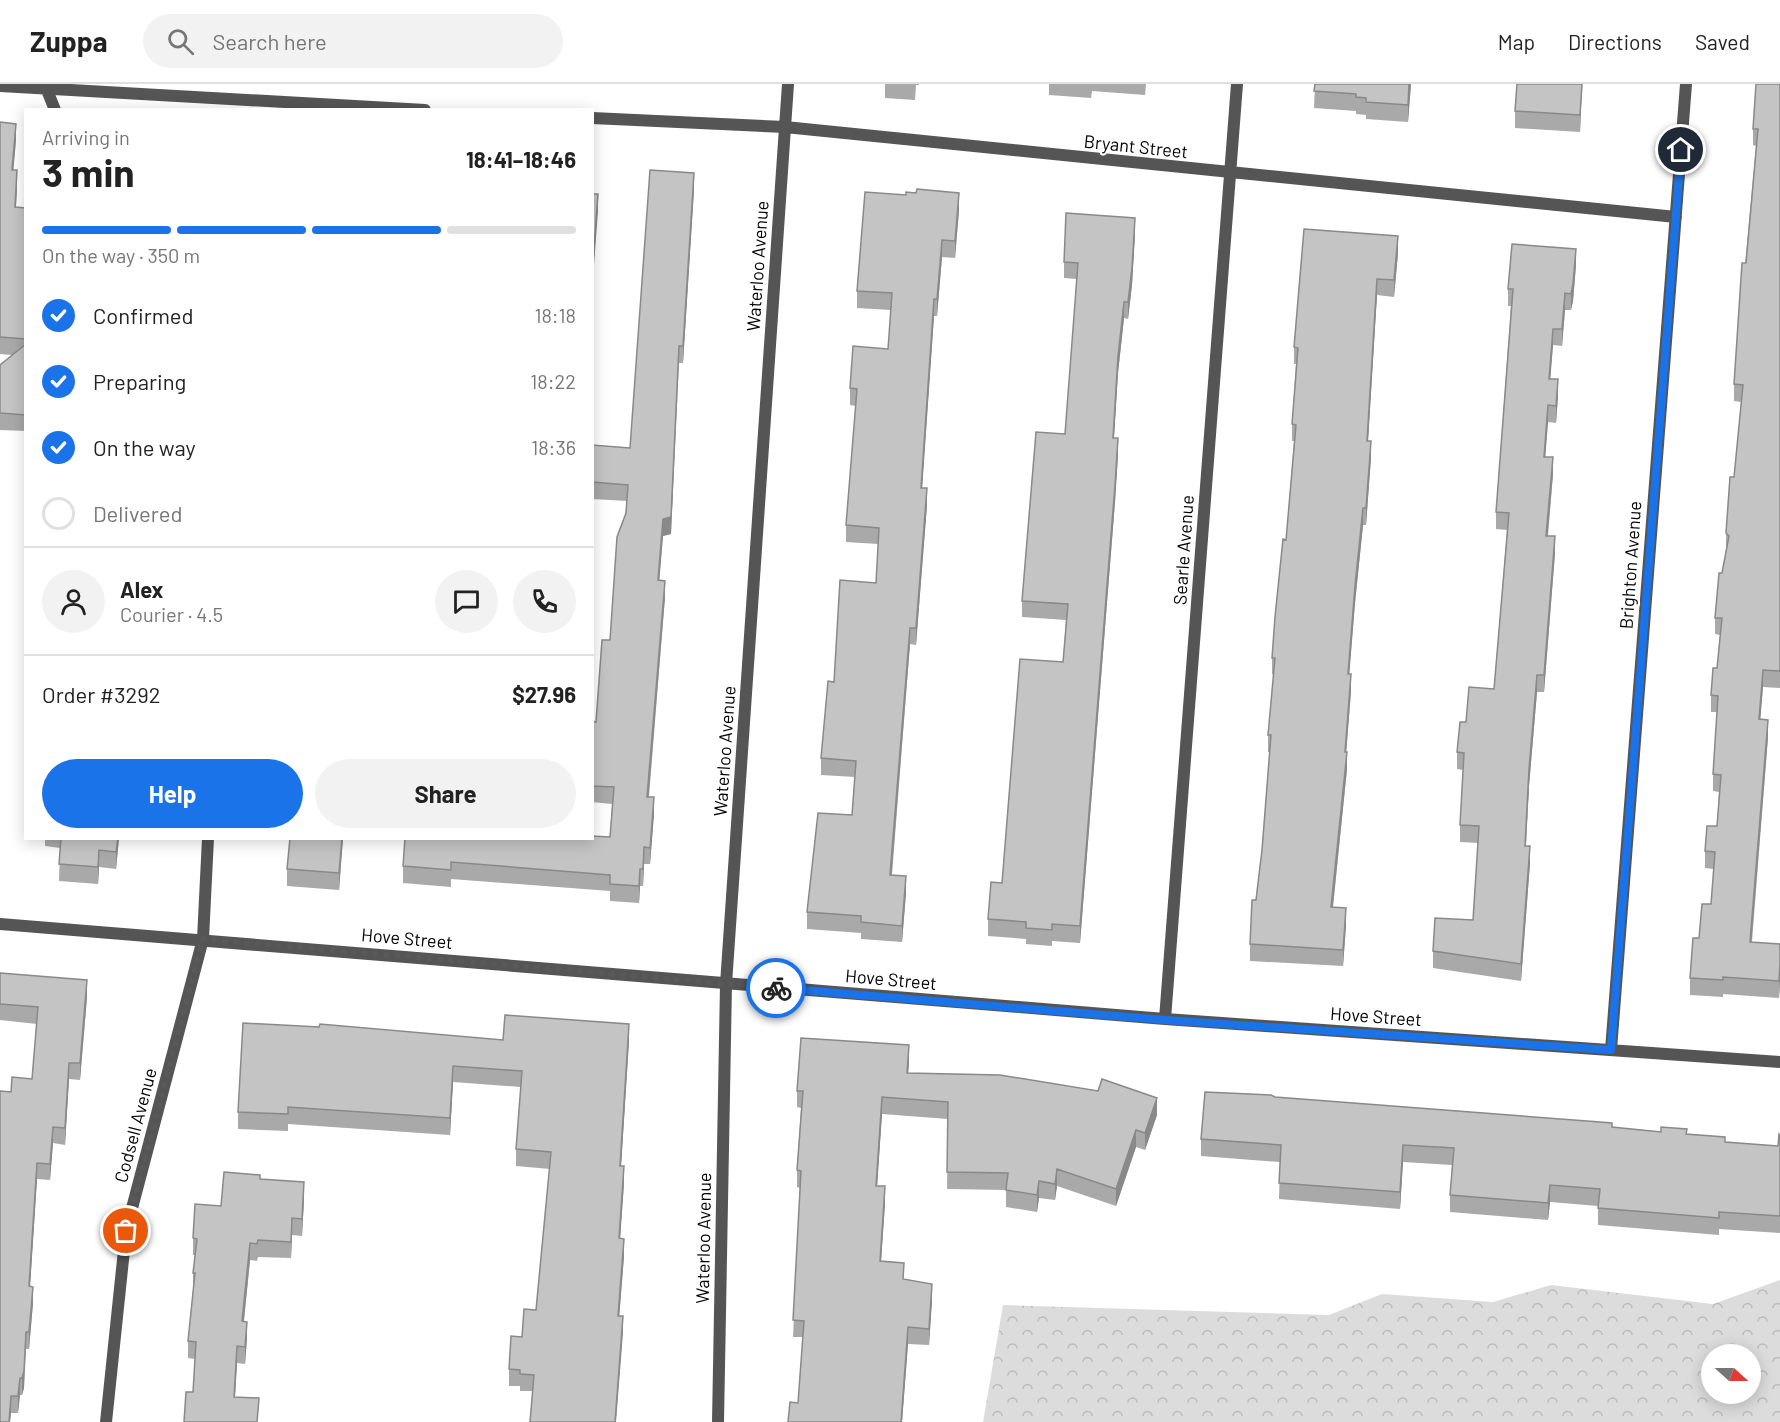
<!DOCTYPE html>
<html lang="en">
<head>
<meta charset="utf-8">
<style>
  body { margin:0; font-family:Barlow,sans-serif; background:#f2f2f2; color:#222; height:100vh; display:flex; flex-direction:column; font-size:22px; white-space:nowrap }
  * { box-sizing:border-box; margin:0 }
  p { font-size:20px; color:#767676 }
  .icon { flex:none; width:33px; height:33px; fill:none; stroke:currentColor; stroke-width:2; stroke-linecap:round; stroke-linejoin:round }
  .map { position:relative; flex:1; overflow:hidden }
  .panel { position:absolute; left:24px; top:24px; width:570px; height:732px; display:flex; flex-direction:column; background:#fff; border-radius:0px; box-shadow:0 3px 15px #0003 }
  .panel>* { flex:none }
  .needle { width:39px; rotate:111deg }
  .controls { position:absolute; left:1701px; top:1260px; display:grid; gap:12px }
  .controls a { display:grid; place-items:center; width:60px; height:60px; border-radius:50%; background:#fff; box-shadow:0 3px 15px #0003; font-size:30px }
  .pin { position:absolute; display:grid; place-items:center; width:51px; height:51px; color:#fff; margin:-26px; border:3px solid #fff; border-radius:50%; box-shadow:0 2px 6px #0007 }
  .courier { position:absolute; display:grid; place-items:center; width:60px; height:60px; margin:-30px; border:4px solid #1a73e8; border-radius:50%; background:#fff; color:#222; box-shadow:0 2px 8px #0007 }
  .overview em { font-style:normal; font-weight:700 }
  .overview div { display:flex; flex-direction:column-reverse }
  .overview { display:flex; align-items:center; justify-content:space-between; height:102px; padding:0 18px }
  h1 { font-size:39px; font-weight:700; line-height:45px }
  .bar { display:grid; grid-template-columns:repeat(4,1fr); gap:9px 6px; align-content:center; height:72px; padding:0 18px }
  .bar i { height:8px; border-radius:4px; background:#e0e0e0 }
  .bar .on { background:#1a73e8 }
  .bar p { grid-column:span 4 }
  .line { display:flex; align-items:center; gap:15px; padding:0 18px; border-top:2px solid #e0e0e0 }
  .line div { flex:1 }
  .round { display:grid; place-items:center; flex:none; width:63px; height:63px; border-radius:32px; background:#f2f2f2 }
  ol { padding:0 18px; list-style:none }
  li { display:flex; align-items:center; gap:18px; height:66px }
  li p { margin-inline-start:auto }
  li .icon { padding:6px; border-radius:50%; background:#1a73e8; color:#fff; stroke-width:4 }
  li:last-child { color:#767676 }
  li i { width:33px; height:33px; border:3px solid #e0e0e0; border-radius:50% }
  .cta { display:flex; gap:12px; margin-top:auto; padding:12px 18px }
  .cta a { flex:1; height:69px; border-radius:36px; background:#1a73e8; color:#fff; font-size:24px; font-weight:700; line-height:69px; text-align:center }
  .cta a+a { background:#f2f2f2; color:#222 }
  header { display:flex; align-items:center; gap:36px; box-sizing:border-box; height:84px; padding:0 30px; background:#fff; border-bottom:2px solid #e0e0e0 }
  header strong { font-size:28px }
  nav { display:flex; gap:33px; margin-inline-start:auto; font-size:21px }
  .search { width:420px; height:54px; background:#f2f2f2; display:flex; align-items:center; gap:15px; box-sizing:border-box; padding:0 21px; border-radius:33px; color:#767676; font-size:22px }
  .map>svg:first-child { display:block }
</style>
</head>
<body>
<header>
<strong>Zuppa</strong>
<div class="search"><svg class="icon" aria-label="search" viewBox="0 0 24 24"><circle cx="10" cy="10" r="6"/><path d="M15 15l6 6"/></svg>Search here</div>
<nav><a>Map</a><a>Directions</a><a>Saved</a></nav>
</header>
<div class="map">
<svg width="1780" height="1338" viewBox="0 0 1780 1338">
  <defs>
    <pattern id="forest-crowns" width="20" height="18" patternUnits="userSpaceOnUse" patternTransform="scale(1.5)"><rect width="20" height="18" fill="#dcdcdc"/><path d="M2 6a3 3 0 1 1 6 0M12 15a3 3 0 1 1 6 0" fill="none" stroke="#bbb"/></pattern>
  </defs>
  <rect width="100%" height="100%" fill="#fff"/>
  <!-- forest -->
  <path fill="url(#forest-crowns)" fill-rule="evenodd" d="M1780,1196V1338H983L1003,1221L1329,1231L1382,1210L1493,1218L1551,1201L1713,1220ZM1712,1270H1750V1310H1712Z"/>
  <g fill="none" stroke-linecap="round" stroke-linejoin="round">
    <!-- minor -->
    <path stroke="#555" stroke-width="12" d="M45,1L55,26
      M0,2L425,26
      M592,34L785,43L1676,133
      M0,840L1165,935L1780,978
      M1165,935L1237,0
      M1611,966L1686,0
      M106,1338L126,1147L203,855L208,754
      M718,1338L726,900L788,0"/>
  </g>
  <!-- wall -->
  <path fill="#a9a9a9" d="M885,0H919V1H916L915,16L885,14Z
    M1049,0H1146L1145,11L1092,7L1091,14L1049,11Z
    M1315,0H1411L1408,38L1366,35V31L1356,30V27L1314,24Z
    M1582,0L1580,48L1515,44V27Z
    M1780,0V604L1763,603L1760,635L1768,653L1752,858L1780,860V895L1779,914L1723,910V913L1690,911V894L1699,854L1711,820L1714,785L1705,784V767L1717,742L1719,708L1713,707V690L1717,628H1711V611L1717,584L1720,551L1715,550V534L1726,466V449L1734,393L1741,318L1734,317V300L1756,62L1753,61V45Z
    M0,38L16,56L13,86L17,103L16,123L26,124V347L0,346V281L12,271L0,270Z
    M694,106L683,279H679L671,450L663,452L659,496L665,513L649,713L654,730L650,780H644L643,802H640L639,819L610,817V807L451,795V803L403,799V782L610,753L612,720L592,718V637L596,638L610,556L627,417L592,415V361L630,364Z
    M959,126L955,174L942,173L937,232H934L922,404L927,421L916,561L910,560L892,791L906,809L902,858L861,855V849L807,845V828L852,731L855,693L821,691V674L834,598L876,499L878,460L846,458V441L856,322L850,321V304L888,265L891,226L857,224V207Z
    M1135,150L1132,201L1128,235L1124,234L1118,289L1114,354L1118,371L1115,418L1080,859L1052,857V862L1026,860V855L988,852V835L1002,799L1063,578L1066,536L1022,533V517L1065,350L1077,195L1064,194V178Z
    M1398,169L1394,213L1377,211L1368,357L1371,374L1366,441H1363L1355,519L1349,590L1351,607L1346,668L1347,685L1333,823L1346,841L1343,882L1250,877V860L1262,766L1270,668H1268V651L1274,591L1272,590V574L1286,456L1294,357H1292V340L1296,280H1294V263Z
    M1576,181L1573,217L1571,226H1565L1562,262L1553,261L1550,295L1558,312L1556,339L1548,338L1545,373L1553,390L1548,452L1555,469L1544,608H1537L1529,702L1526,762L1530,779L1521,897L1433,884V867L1473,836L1478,759L1460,758V741L1463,686L1457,685V668L1466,638L1494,605L1507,446L1496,445V428L1511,222H1508V205Z
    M45,754H119L116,785L99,783L98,800L59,797L60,764L45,762Z
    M343,754L339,806L287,802V785Z
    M0,889L87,913L80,996L69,995L65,1061L53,1059L50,1096L37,1095L30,1202L33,1219L29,1265H26L24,1304L22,1311H20L18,1329H11L10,1338L11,1008L32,995L37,940L0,936Z
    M503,956L629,957L621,1082L624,1099L620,1154L624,1172L619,1232L623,1249L532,1307H520V1302H509V1285L522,1253L536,1226L550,1085L516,1082V1065L521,1003L453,998L450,1051L288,1040V1047L238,1045V1028Z
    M909,978L908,989L1157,1031L1145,1066L1136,1063L1116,1122L1057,1102L1055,1116L1039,1114L1037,1128L1006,1123V1106L947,1105L948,1035L882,1030L877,1102L885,1119L881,1177L904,1196L932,1216L929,1261L908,1260L902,1338H788L798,1319L803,1253H793L800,1104L797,1103V1086L801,1024L797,1023V1007Z
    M1275,1013L1687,1050L1725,1058L1778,1062L1780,1051V1149L1719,1145V1151L1598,1141V1122L1550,1118L1548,1136L1450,1128V1111L1452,1081L1403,1078L1400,1125L1279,1115L1280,1078L1201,1072V1055Z
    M260,1095L304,1115L302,1152L292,1151L291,1174L258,1173L257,1177L250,1176L244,1237L247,1254L245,1280L237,1279L235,1313L259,1331L193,1308L195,1275L188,1274V1257L193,1206V1189L195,1171H193V1154L221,1122Z"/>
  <!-- shaded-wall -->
  <path fill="#898989" d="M1409,0H1411L1408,38V21Z
    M1582,0L1580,48V31Z
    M16,40V56L12,103V86Z
    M17,86V103L15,140V123Z
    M694,89V106L683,279V262Z
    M959,109V126L955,174V157Z
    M598,110V127L592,208V191Z
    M1135,134V150L1132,201L1128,235V218Z
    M1398,152V169L1394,213V196Z
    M942,156V173L937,232V215Z
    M1576,165V181L1573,217L1571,226V210Z
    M1377,195V211L1367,374V357Z
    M1565,209V226L1562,262V245Z
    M934,215V232L921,421V404Z
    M1124,218V234L1118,289L1113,370V354L1118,272Z
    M1553,245V261L1549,312V295Z
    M679,262L671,450L663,452L658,513V496L663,435Z
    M1558,295V312L1556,339V322Z
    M1548,321V338L1544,390V373Z
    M1118,354V371L1115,418L1080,859V842Z
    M1371,357V374L1366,441V424Z
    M1553,373V390L1546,468V452Z
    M927,404V421L916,561V544Z
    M1363,424V441L1355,519L1348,607V590L1355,502Z
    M1555,452V469L1544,608V591Z
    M665,497V513L647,730V713Z
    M910,544V560L890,808V791Z
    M1763,586V603L1759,652V635Z
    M1351,590V607L1345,685V668Z
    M1537,591V608L1529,702L1525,778L1529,685Z
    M1768,636V653L1750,874V858Z
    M1347,668V685L1331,840V823Z
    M654,713V730L650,780V764Z
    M118,754H119L116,785V768Z
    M342,754H343L339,806V789Z
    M1530,762V779L1521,897V880Z
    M644,763V780L643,802V785Z
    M99,766V783L98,800V783Z
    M640,785V802L639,819V802Z
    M906,792V809L902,858V842Z
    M1346,824V841L1343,882V866Z
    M1780,879V895L1779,914V897Z
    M87,896V913L80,996V979Z
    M629,940V957L620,1099V1082Z
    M909,961V978L907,1006V989Z
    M69,979V995L65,1061V1044Z
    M453,982V998L450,1051V1034Z
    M882,1013V1030L876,1119V1102Z
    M1157,1014V1031L1145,1066V1049Z
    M53,1043V1059L50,1096V1080Z
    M1136,1046V1063L1116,1122V1105Z
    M1403,1061V1078L1400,1125V1108Z
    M37,1079V1095L29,1219V1202Z
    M624,1082V1099L619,1171V1154Z
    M1057,1085V1102L1055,1116V1100Z
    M1039,1097V1114L1037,1128V1111Z
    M304,1098V1115L302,1152V1135Z
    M1550,1101V1118L1548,1136V1119Z
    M885,1102V1119L880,1194V1177Z
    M292,1134V1151L291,1174V1158Z
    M624,1155V1172L618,1249V1232Z
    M250,1159V1176L242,1254V1237Z
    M932,1200V1216L929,1261V1245Z
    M33,1203V1219L29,1265V1248Z
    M623,1232V1249L616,1338H615Z
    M247,1238V1254L245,1280V1263Z
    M908,1243V1260L902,1338H901Z
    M26,1248L24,1304L22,1311V1294Z
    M237,1262V1279L234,1330V1313Z
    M20,1294V1311L18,1329V1312Z
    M11,1312V1329L10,1338H9Z"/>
  <!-- building -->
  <path fill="#c4c4c4" stroke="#898989" stroke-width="1.5" d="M1315,0H1409L1408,21L1366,18V14L1356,13V10L1314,7Z
    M1517,0H1582L1580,31L1515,27Z
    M1756,0H1780V587L1763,586L1759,635L1768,636L1750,858L1780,860V879L1779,897L1723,893V896L1690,894L1693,854H1699L1702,820H1711L1715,768L1705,767L1707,742H1717L1721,691L1713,690L1718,612L1711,611L1713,584H1717L1722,534H1715L1719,489H1722L1729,452L1726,449L1730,393H1734L1743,301L1734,300L1742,179H1746L1758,45H1753Z
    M0,38L16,40L12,86H17L15,123L26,124V255L0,253Z
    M650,86L694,89L683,262H679L671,433L663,435L658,496L665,497L647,713H654L650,764L644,763L643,785H640L639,802L610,800V791L451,778V786L403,782L405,754H592V752L610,753L614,703L592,702V637L596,638L602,556H610L617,453L626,429L628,401L592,398V361L630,364Z
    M917,105L959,109L955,157L942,156L937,215H934L921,404H927L916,544H910L890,791L906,792L902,842L861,838V832L807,828L818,729L852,731L856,677L821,674L828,597L834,598L840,496L876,499L879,444L846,441L857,305L850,304L853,262L888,265L892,209L857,207L865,108L906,111V108L916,109Z
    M592,110H598L592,191Z
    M1066,129L1135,134L1132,184L1128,218H1124L1118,272L1113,354H1118L1115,401L1080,842L1052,840V846L1026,844V838L988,835L991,798L1002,799L1020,575L1063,578L1068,520L1022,517L1036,348L1065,350L1078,179L1064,178Z
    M1304,145L1398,152L1394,196L1377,195L1367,357H1371L1366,424H1363L1355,502L1348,590H1351L1345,668H1347L1331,823L1346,824L1343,866L1250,860L1252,816H1256L1262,766L1271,651H1268L1275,574H1272L1275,533L1283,455L1286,456L1296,341L1292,340L1298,264L1294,263Z
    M1512,160L1576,165L1573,200L1571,210L1565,209L1562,245H1553L1549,295H1558L1556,322L1548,321L1544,373H1553L1546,452H1555L1544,591H1537L1529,685L1525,762H1530L1521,880L1433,867L1435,834L1473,836L1479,742L1460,741L1464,669L1457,668L1460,638H1466L1469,603L1494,605L1509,429L1496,428L1513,205H1508Z
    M26,260V331L0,329V281Z
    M61,754H118L116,768L99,766L98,783L59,780Z
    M290,754H342L339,789L287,785Z
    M0,889L87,896L80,979H69L65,1044L53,1043L50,1080L37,1079L29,1202L33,1203L29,1248H26L24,1287L22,1294H20L18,1312H11L9,1338H0V1007L11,1008L12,993L32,995L38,923L0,920Z
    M505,931L629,940L620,1082H624L619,1154L624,1155L618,1232H623L615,1338H530L534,1291L520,1290V1286L509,1285L511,1252L522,1253L524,1225L536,1226L551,1068L516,1065L522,987L453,982L450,1034L288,1023V1030L238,1028L243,939L319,943L320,940L503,956Z
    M801,954L909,961L907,989L1000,991L1098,1007L1102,995L1157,1014L1145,1049L1136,1046L1116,1105L1057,1085L1055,1100L1039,1097L1037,1111L1006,1106L1008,1089L947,1088L948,1018L882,1013L876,1102H885L880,1177L904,1179L903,1195L932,1200L929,1245L908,1243L901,1338H788L790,1318L798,1319L804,1237L793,1236L801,1087L797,1086L803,1007H797Z
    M1205,1008L1271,1011L1275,1013L1587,1037L1612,1039V1043L1661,1048V1043L1687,1045L1686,1050L1725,1053V1058L1778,1062L1779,1050L1780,1051V1132L1719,1128V1134L1598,1124L1600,1105L1550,1101L1548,1119L1450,1111L1454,1064L1403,1061L1400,1108L1279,1099L1281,1061L1201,1055Z
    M224,1088L260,1091V1095L304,1098L302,1135L292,1134L291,1158L258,1156L257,1160L250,1159L242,1237L247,1238L245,1263L237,1262L234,1313L259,1314L257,1338H184L186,1308H193L196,1258L188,1257L195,1189H193L197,1155L193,1154L195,1120L221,1122Z"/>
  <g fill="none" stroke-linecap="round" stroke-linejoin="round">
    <!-- done -->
    <path stroke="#595959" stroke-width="6" stroke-dasharray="0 10.8" d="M126,1147L203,855L776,904"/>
    <!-- route -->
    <path stroke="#1a73e8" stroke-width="8" d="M776,904L1165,936L1611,966L1681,66"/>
  </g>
  <g text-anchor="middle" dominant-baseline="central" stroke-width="4.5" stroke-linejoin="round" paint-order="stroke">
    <!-- street labels -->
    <g font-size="18" fill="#000" stroke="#fff">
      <text transform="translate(1136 62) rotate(6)">Bryant Street</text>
      <text transform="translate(757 182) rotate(-86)">Waterloo Avenue</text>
      <text transform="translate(1183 466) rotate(-86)">Searle Avenue</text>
      <text transform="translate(1630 481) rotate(-86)">Brighton Avenue</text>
      <text transform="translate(724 667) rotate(-86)">Waterloo Avenue</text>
      <text transform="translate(407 854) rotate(5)">Hove Street</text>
      <text transform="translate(891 895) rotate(5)">Hove Street</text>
      <text transform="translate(1376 932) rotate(4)">Hove Street</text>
      <text transform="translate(135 1041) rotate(-75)">Codsell Avenue</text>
      <text transform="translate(703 1154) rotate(-89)">Waterloo Avenue</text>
    </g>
  </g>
</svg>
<div class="controls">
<a><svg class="needle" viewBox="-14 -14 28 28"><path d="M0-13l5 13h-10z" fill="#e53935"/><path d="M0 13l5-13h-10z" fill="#767676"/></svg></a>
</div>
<div class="pin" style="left:126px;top:1147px;background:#ea580c"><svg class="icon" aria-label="bag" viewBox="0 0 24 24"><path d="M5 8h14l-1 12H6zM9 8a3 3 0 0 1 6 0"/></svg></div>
<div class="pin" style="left:1681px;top:66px;background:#1f2937"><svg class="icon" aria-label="home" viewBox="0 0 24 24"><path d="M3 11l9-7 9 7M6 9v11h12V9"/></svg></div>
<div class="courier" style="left:776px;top:904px"><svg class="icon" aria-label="bike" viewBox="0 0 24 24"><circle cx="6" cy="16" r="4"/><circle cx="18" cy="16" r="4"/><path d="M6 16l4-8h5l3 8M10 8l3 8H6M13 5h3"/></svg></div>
<section class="panel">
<div class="overview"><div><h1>3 min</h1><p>Arriving in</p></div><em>18:41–18:46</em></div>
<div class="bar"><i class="on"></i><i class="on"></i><i class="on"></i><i></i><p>On the way · 350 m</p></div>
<ol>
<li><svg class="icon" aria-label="check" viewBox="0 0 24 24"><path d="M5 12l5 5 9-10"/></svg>Confirmed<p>18:18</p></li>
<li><svg class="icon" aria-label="check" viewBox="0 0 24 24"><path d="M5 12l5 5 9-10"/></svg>Preparing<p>18:22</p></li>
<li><svg class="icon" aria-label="check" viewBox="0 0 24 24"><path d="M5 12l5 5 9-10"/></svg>On the way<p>18:36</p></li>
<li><i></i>Delivered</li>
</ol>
<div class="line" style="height:108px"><a class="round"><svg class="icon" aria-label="person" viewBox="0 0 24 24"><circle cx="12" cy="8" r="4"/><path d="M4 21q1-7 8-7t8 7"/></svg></a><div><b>Alex</b><p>Courier · 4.5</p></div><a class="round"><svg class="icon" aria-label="chat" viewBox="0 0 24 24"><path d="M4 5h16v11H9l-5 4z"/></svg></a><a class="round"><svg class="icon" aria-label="phone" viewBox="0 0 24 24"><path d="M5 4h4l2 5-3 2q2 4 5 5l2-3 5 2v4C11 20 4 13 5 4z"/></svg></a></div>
<div class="line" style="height:78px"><div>Order #3292</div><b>$27.96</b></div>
<div class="cta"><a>Help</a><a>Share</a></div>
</section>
</div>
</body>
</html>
